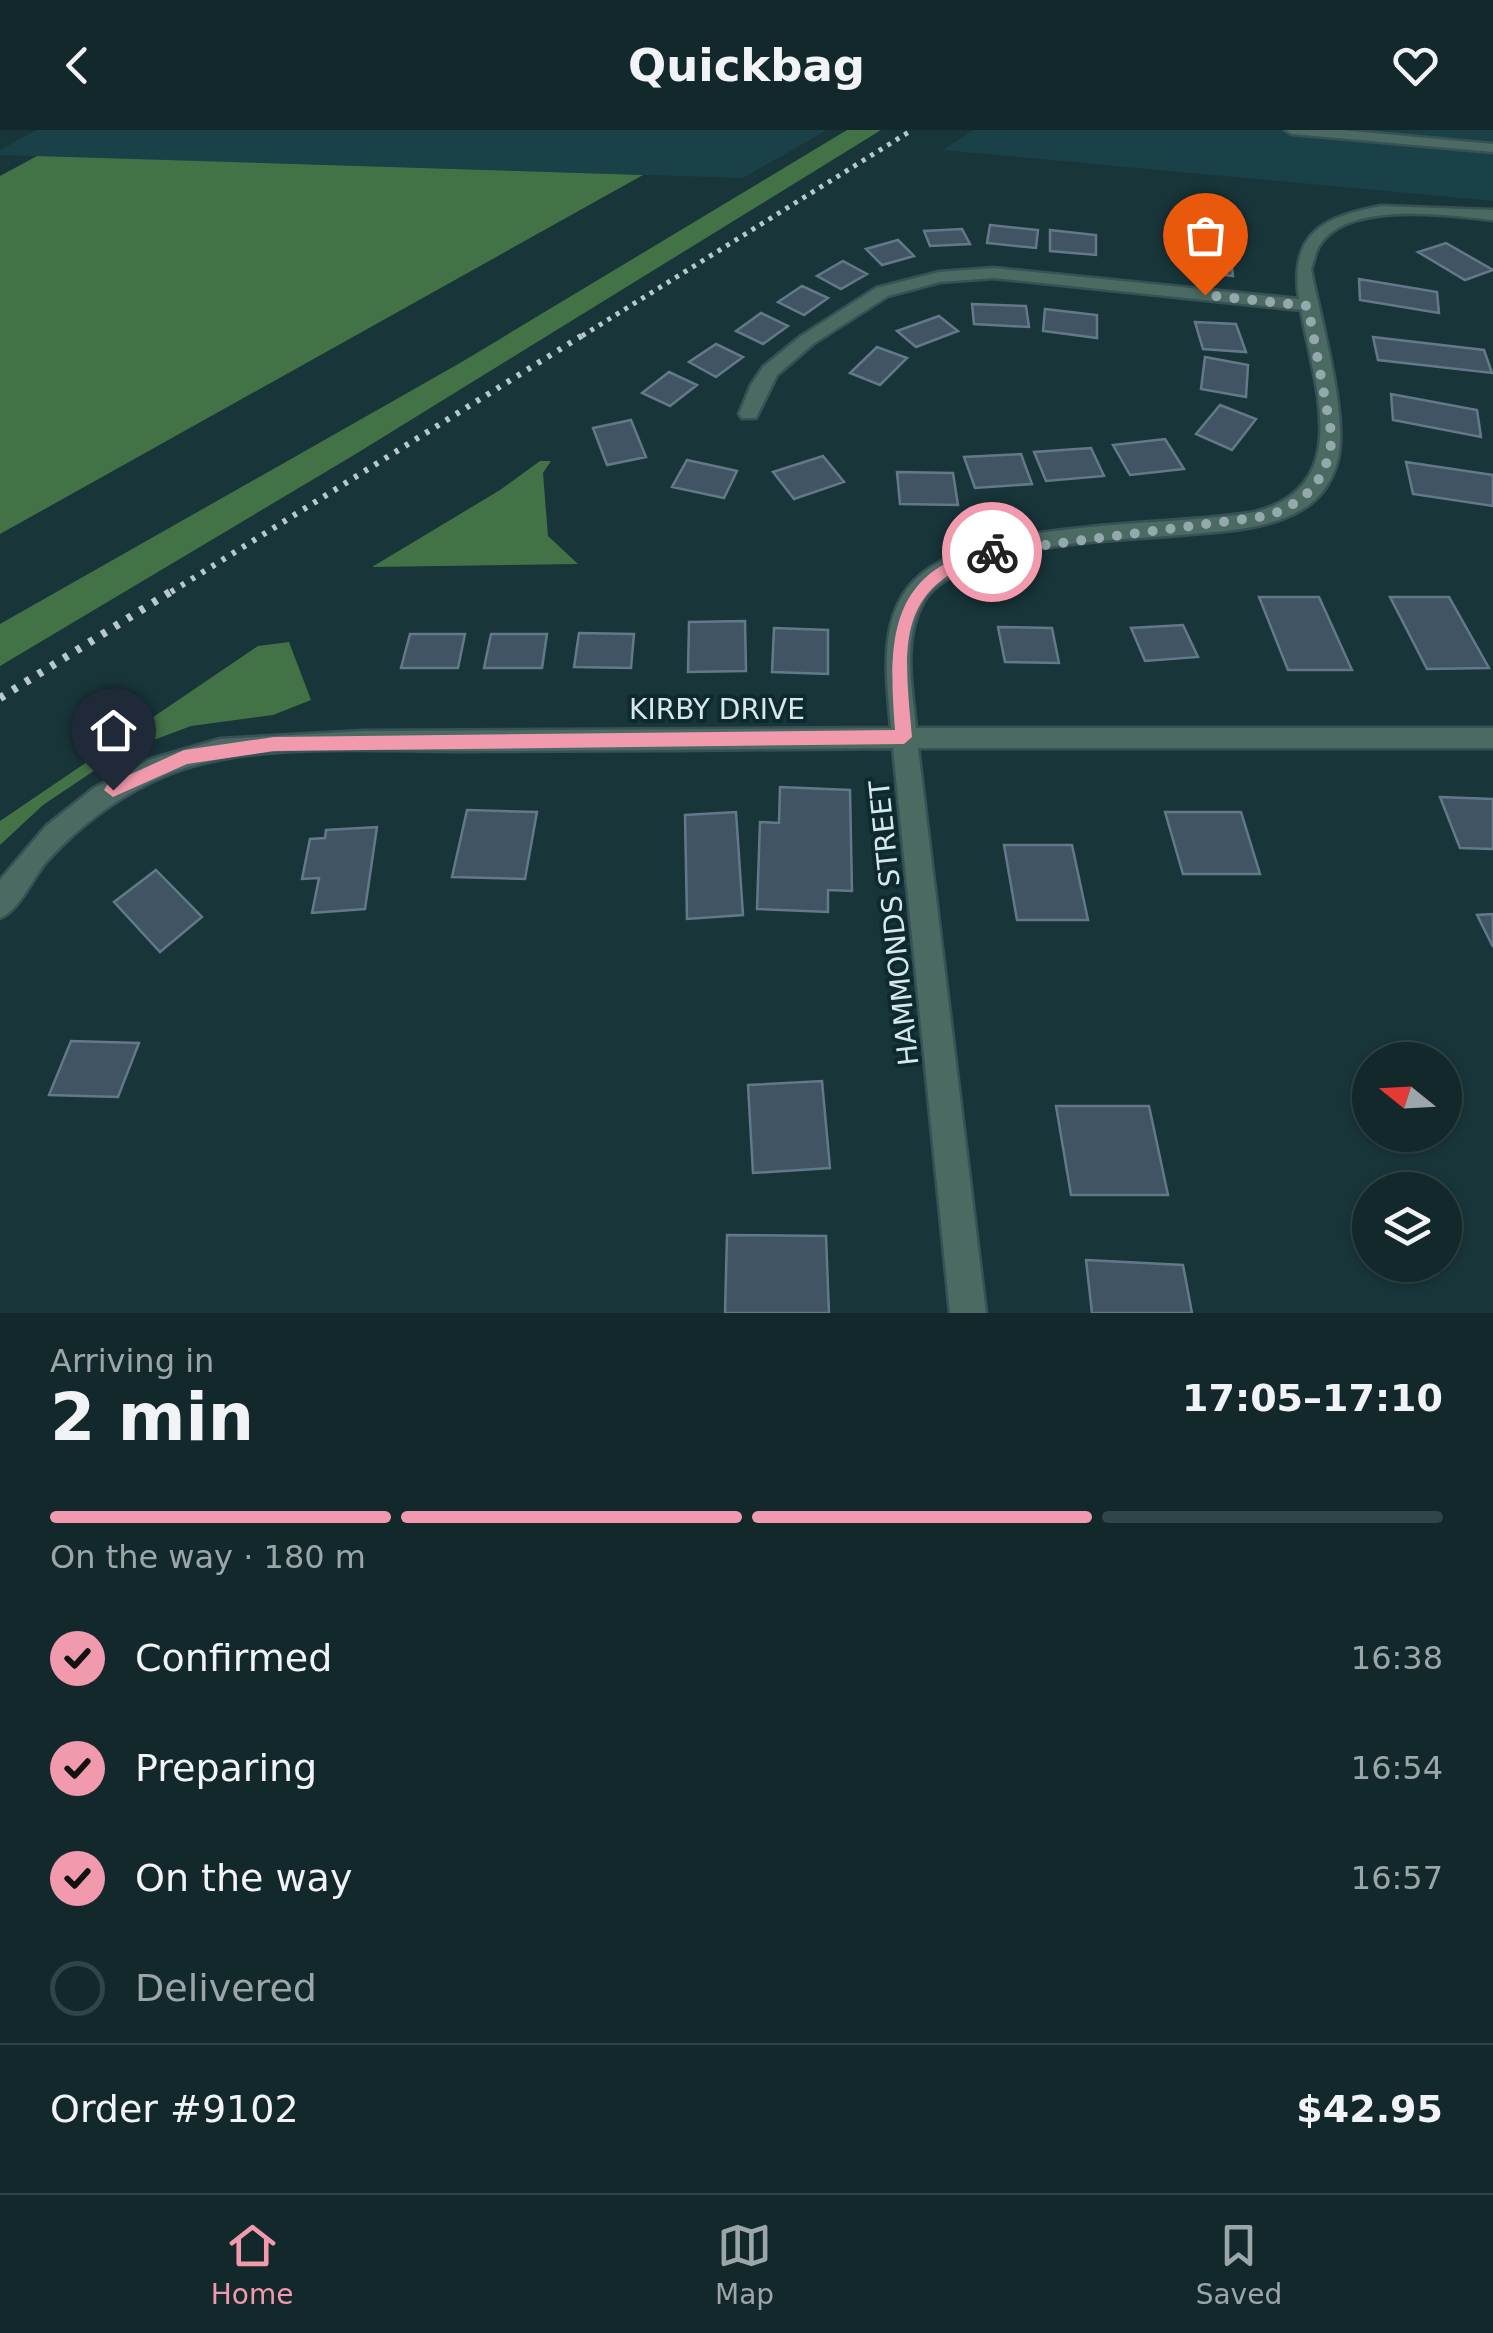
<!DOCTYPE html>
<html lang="en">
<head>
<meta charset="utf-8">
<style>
  body { margin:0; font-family:"DejaVu Sans",sans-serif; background:#1f3437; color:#f1f3f6; height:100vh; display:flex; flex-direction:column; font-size:38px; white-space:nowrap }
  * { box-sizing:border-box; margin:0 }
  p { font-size:32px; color:#9ca6a9 }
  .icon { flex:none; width:55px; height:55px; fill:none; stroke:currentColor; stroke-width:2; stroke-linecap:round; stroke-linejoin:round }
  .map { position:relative; height:1183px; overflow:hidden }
  .panel { display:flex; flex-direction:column; background:#12282b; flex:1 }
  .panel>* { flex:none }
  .needle { width:65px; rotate:288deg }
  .buttons { position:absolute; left:1352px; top:912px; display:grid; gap:20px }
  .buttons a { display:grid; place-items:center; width:110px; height:110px; border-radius:50%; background:#12282b; box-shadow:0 2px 8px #0004,0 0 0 2px #314447; font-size:50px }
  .pin { position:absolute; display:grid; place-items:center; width:85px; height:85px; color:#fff; margin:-102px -42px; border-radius:50% 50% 50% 0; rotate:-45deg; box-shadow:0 0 10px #0007 }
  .pin .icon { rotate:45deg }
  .courier { position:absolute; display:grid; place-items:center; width:100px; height:100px; margin:-50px; border:8px solid #f29aad; border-radius:50%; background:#fff; color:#222; box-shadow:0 2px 12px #0007 }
  .head em { font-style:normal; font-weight:700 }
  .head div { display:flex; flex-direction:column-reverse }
  .head { display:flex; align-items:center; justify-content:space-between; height:170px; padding:0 50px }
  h1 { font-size:65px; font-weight:700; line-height:75px }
  .bar { display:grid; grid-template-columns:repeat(4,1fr); gap:15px 10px; align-content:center; height:120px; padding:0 50px }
  .bar i { height:12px; border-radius:8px; background:#314447 }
  .bar .active { background:#f29aad }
  .bar p { grid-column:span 4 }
  .line { display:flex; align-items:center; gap:25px; padding:0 50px; border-top:2px solid #314447 }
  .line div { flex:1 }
  ol { padding:0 50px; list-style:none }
  li { display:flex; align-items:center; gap:30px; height:110px }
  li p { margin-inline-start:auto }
  li .icon { padding:10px; border-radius:50%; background:#f29aad; color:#111; stroke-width:4 }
  li:last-child { color:#9ca6a9 }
  li i { width:55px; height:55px; border:5px solid #314447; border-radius:50% }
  header { display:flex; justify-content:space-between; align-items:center; height:130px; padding:0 50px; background:#12282b; font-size:45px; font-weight:700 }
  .dock { display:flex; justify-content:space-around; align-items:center; height:140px; border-top:2px solid #314447; background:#12282b; font-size:28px; color:#9ca6a9 }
  .dock a { display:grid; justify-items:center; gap:5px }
  .dock .active { color:#f29aad }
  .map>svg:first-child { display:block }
</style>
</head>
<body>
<header><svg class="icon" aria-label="back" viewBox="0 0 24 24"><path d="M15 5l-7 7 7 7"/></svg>Quickbag<svg class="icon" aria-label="heart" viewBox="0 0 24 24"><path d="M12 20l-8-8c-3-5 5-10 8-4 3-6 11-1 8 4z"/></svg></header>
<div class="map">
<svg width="1493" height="1183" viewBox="0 0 1493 1183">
  <rect width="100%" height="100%" fill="#183539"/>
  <!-- built -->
  <path fill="#194147" d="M36,0H827L743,48L0,25V20Z
    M973,0H1493V71L943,20Z"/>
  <!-- forest -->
  <path fill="#437247" d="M847,0H881L354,325L0,536V494L460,233Z
    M37,26L643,45L0,404V46Z
    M540,331H551L543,343L548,406L578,434L372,437L500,360Z
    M289,512L311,570L273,585L191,596L122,622L43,675L0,715V691L258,516Z"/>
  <!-- building -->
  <path fill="#405464" stroke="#637989" stroke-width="2.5" d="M1186,82L1229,87L1231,112L1186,107Z
    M990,95L1038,100L1036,118L987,113Z
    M962,99L970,114L930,116L924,101Z
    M1050,100L1096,105V125L1050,121Z
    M898,110L914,126L882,135L866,119Z
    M1446,113L1493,140L1465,150L1418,122Z
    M1191,116L1230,120L1233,146L1193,141Z
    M843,131L867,144L841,159L817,146Z
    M1359,149L1437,162L1439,183L1360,170Z
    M802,156L828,168L804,185L778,172Z
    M972,174L1026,176L1029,197L974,194Z
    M1045,179L1097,185V208L1043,201Z
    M761,183L788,196L763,214L736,201Z
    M939,186L958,201L916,217L897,201Z
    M1195,192L1236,194L1246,222L1203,219Z
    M1373,207L1484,220L1492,243L1378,230Z
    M716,214L743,227L716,247L689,232Z
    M877,217L907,228L880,255L850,243Z
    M1205,227L1248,235L1246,267L1201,259Z
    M669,242L697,255L670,276L642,263Z
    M1391,264L1477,280L1481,307L1393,290Z
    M1220,275L1256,289L1232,320L1196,304Z
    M631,290L646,327L607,335L593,298Z
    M1165,309L1184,339L1130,345L1113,315Z
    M1091,318L1104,346L1046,351L1034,322Z
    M1021,324L1032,354L975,358L964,327Z
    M823,326L844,352L794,369L773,342Z
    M687,330L737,341L724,368L672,357Z
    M1406,332L1493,345V376L1413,364Z
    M897,342L953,343L958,375L900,374Z
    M1259,467H1319L1352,540H1288Z
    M1390,467H1449L1489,538L1427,539Z
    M745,491L746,541L688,542L689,492Z
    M1183,495L1198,527L1145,531L1131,498Z
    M998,497L1052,498L1059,533L1005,532Z
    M774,498L828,500V544L772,542Z
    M579,503L634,504L631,538L574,537Z
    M410,504H465L458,538H401Z
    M491,504H547L542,538H484Z
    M780,657L850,660L852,761L828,760V782L757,779L760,692L779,693Z
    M1440,667L1493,669V719L1460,718Z
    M467,680L537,682L525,749L452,747Z
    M736,682L743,785L687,789L685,685Z
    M1165,682H1241L1260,744H1183Z
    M377,697L365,779L312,783L319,748L302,749L310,709L325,708L326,700Z
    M1004,715H1072L1088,790H1017Z
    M156,740L202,787L160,822L114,772Z
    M1493,784V817L1477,785Z
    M71,911L139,913L118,967L49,965Z
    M822,951L830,1038L753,1043L748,955Z
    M1056,976H1149L1168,1065H1071Z
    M727,1105L826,1106L829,1183H725Z
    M1086,1130L1183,1135L1192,1183H1092Z"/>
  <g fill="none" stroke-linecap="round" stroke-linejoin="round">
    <!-- minor casing -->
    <g stroke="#375155" stroke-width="5">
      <path id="minor" d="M1285,0H1341L1493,14V22L1292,4Z
        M1381,76L1493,80V90C1449,85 1346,70 1319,116C1315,122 1314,132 1311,139C1320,188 1350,289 1337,333C1331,353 1319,370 1301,380C1268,399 1227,401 1191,404C1117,411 1035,410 966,440C951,446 933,456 924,471C902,509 912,556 916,598H1493V618H918L986,1183H950L893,618C749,619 606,621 462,621C375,621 249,611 169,644C123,663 81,694 47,731C32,748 20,780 0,788V750L46,696L94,658L148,630L220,609L362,601L891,598C887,551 877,489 914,451C977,387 1168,398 1255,382C1356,356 1313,253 1301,180L994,148L940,152L888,166L813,214L777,245L756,288H742L739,284L751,255L763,237L801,206L876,158L939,142L994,138L1299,169C1289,103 1323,87 1381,76Z"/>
    </g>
    <!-- minor -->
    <use href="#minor" fill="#4b6a62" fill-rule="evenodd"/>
    <!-- rail-far2 -->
    <path stroke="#b7c9cc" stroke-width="5" stroke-dasharray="4 6" stroke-linecap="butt" d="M582,206L912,0"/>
    <!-- rail-far1 -->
    <path stroke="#b7c9cc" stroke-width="6" stroke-dasharray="4 8" stroke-linecap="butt" d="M171,462L586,203"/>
    <!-- rail -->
    <path stroke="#b7c9cc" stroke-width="8" stroke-dasharray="5 10" stroke-linecap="butt" d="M0,568L175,459"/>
  </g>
  <!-- route -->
  <path fill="#f29aad" d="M992,417L999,422L997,425C893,453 904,517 912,607L904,614L274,621L187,634L113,667L104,660L107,655L184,620L274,607L895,600C888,510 888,439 992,417Z"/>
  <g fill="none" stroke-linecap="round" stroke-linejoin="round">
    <!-- done -->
    <path stroke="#94a9ac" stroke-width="10" stroke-dasharray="0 18" d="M992,422L1268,386C1308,371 1327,350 1332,307L1308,176L1205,165"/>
  </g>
  <g text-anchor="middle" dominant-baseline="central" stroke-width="8" stroke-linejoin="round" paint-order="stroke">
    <!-- street labels -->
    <g font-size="28" fill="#d7e7ea" stroke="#0d2b2f">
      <text x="717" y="579">KIRBY DRIVE</text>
      <text transform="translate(894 793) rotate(-96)">HAMMONDS STREET</text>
    </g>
  </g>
</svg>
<div class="buttons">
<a><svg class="needle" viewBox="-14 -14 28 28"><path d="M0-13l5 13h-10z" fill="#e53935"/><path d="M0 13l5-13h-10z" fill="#9ca6a9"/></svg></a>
<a><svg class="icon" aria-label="layers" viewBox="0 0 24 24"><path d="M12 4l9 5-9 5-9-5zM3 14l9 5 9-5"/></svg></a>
</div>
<div class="pin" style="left:1205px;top:165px;background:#ea580c"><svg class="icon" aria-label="bag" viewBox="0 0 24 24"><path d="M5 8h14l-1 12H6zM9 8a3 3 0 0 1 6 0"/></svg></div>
<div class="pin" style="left:113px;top:660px;background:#1f2937"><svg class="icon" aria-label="home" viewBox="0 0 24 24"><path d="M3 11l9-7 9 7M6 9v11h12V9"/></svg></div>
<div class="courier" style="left:992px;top:422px"><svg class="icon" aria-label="bike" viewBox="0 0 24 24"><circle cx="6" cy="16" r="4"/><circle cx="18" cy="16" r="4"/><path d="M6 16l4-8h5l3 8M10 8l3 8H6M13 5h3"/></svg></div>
</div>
<section class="panel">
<div class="head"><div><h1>2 min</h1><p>Arriving in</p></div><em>17:05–17:10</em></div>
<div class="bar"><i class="active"></i><i class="active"></i><i class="active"></i><i></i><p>On the way · 180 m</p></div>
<ol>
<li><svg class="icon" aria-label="check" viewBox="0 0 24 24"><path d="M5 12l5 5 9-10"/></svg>Confirmed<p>16:38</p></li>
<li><svg class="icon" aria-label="check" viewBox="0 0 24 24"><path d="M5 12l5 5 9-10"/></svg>Preparing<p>16:54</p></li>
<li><svg class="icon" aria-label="check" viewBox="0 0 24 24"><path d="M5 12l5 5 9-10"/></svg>On the way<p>16:57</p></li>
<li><i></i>Delivered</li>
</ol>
<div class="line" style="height:130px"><div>Order #9102</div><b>$42.95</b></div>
</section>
<nav class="dock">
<a class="active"><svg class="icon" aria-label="home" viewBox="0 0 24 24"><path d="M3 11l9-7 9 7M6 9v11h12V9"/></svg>Home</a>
<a><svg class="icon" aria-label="map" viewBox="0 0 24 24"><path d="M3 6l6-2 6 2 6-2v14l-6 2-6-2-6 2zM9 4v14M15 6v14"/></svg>Map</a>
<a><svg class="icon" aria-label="saved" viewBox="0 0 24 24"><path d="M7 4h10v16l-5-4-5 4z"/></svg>Saved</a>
</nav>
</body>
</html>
